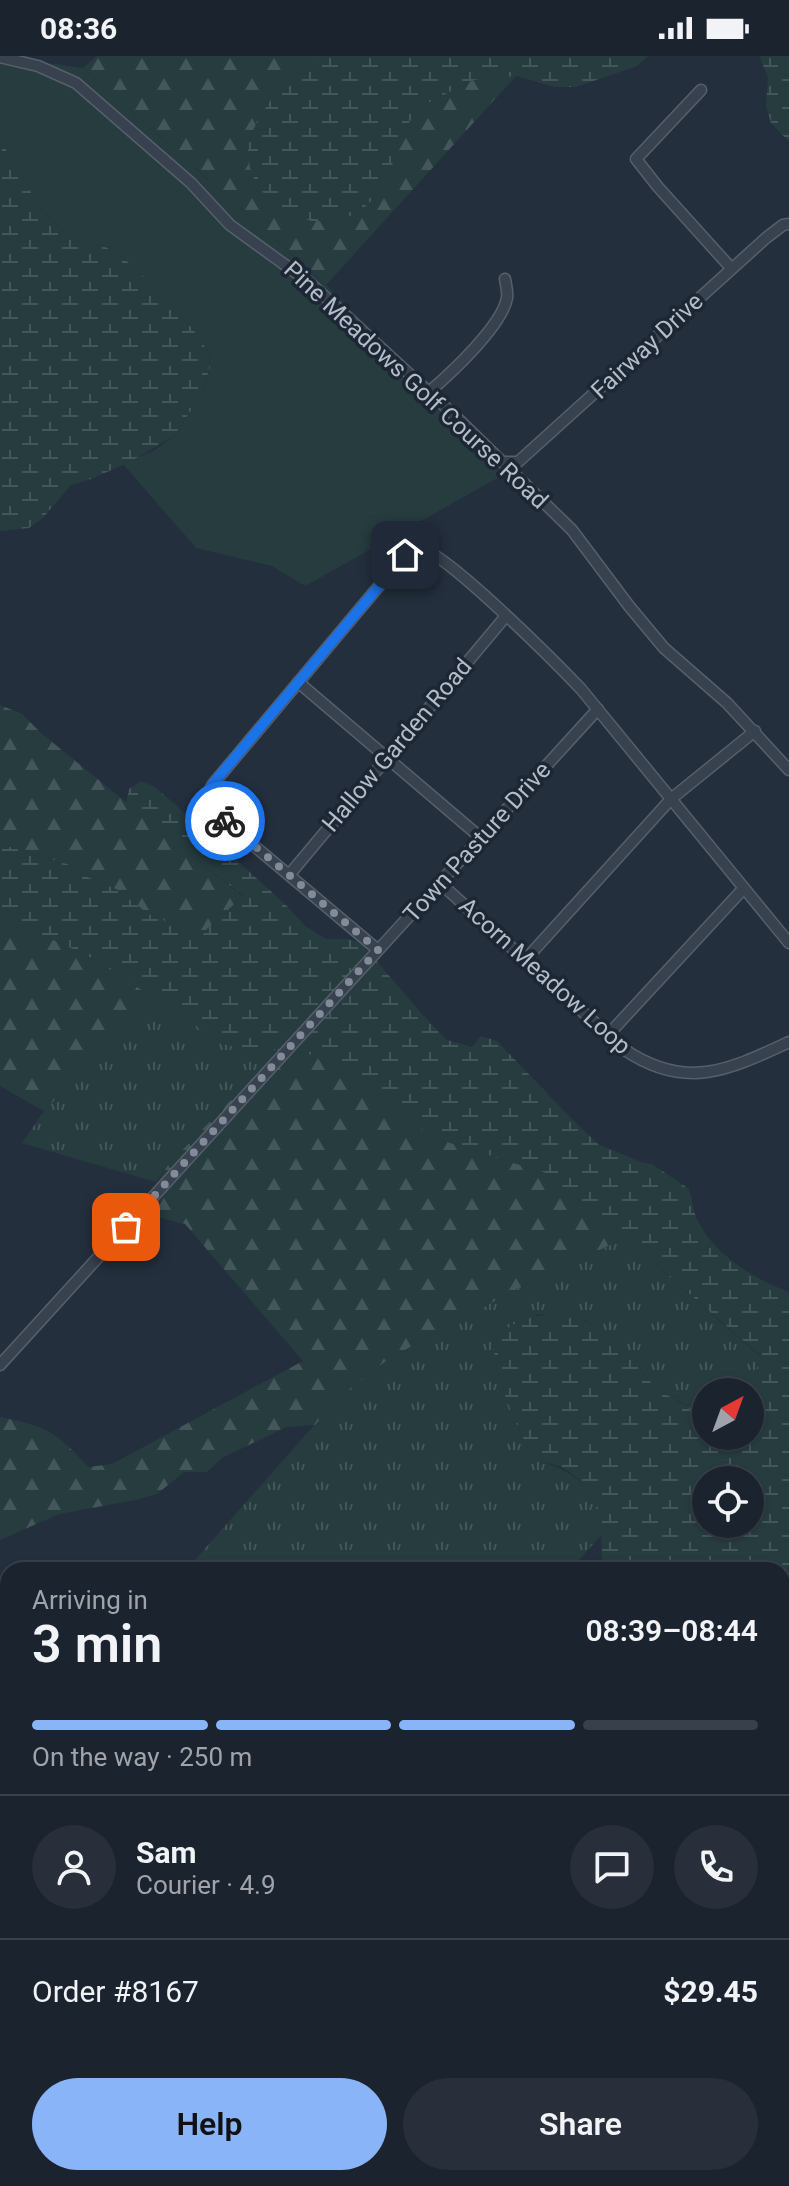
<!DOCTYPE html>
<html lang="en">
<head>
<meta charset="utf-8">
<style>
  body { margin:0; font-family:Roboto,sans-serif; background:#282f3a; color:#f1f3f6; height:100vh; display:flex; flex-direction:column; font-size:30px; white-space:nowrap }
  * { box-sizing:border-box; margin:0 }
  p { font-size:26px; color:#a0a4aa }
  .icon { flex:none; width:44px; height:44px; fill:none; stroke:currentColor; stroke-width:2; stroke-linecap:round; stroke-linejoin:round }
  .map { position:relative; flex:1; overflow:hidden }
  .panel { position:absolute; left:0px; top:1506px; width:790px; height:624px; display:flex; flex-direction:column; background:#1b232e; border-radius:24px 24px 0 0; box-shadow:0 2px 6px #0004,0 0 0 2px #39404a }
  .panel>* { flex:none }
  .needle { width:52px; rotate:41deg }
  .tools { position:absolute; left:692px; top:1322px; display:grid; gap:16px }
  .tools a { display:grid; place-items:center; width:72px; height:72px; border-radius:50%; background:#1b232e; box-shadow:0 2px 6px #0004,0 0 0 2px #39404a; font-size:40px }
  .pin { position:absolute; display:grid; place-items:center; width:68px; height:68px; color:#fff; margin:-34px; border-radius:16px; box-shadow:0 4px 12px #0006 }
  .courier { position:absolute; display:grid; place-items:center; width:80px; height:80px; margin:-40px; border:6px solid #1a73e8; border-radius:50%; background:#fff; color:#222; box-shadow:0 2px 10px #0007 }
  .summary em { font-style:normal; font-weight:600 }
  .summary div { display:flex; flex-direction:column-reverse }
  .summary { display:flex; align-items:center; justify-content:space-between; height:136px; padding:0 32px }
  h1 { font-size:52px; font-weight:600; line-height:60px }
  .bar { display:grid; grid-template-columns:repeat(4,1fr); gap:12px 8px; align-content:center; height:96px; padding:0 32px }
  .bar i { height:10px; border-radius:6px; background:#39404a }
  .bar .on { background:#8ab4f8 }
  .bar p { grid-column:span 4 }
  .line { display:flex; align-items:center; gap:20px; padding:0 32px; border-top:2px solid #39404a }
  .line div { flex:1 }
  .round { display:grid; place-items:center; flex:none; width:84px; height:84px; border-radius:42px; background:#282f3a }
  .button { display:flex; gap:16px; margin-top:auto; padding:16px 32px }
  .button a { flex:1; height:92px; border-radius:48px; background:#8ab4f8; color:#111; font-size:32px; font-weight:600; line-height:92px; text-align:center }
  .button a+a { background:#282f3a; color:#f1f3f6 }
  .status { display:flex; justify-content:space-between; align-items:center; height:56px; padding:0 40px; background:#1b232e; direction:ltr }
  .status svg { height:22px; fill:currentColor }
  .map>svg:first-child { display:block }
</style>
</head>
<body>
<div class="status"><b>08:36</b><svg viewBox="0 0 49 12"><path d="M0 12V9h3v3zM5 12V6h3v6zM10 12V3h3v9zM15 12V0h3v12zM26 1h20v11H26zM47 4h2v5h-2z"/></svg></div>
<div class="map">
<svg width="789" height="2130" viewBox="0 0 789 2130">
  <defs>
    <pattern id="grass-tufts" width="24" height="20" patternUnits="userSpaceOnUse" patternTransform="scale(2)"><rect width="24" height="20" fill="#263c3f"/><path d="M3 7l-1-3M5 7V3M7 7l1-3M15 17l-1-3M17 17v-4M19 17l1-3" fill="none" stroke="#435659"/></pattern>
    <pattern id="forest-firs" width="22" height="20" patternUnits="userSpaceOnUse" patternTransform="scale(2)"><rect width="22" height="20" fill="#263c3f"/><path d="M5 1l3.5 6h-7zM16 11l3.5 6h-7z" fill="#435659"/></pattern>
    <pattern id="wetland-marsh" width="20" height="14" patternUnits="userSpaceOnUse" patternTransform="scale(2)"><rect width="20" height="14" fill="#263c3f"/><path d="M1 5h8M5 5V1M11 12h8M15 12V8" fill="none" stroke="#435659"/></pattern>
  </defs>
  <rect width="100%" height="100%" fill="#242f3e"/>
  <!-- grass -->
  <path fill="url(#grass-tufts)" d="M153,941L224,988L257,996L281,992L168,1109L156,1126L22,1087L44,1055Z
    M625,1182L761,1301L754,1320L735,1336H706V1360L654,1331L629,1297L606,1277L586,1265L539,1258L493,1282C494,1321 516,1369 534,1404C578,1415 595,1432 603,1477L570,1514H186L341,1339L390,1302L513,1235Z
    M789,2050V2130H431L423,2122H782V2052Z"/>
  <!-- forest -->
  <path fill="url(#forest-firs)" d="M97,0H325C288,13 266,46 250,82L311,164L336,165L358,157L389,122L399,83L418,52L473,24L516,20L326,229L83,12Z
    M0,649L22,658L41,677L243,841L206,874L199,886L165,865L148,858L118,834L83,819L67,808L0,788Z
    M0,866L56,885L96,904L153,941L44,1055L0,1030Z
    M281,992L312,999L381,1040L432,1081L546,1117L625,1182L513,1235L390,1302L341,1339L315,1369L286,1371L222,1402L207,1416H184L157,1438L135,1444L59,1458L0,1484V1361C46,1370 57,1376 88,1411L112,1408L303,1305L185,1168L148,1159L143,1149L168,1109Z
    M782,1676L789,1677V2050L782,2052Z"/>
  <!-- wetland -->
  <path fill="url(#wetland-marsh)" fill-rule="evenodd" d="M325,0H648L637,10L576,31H555L516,20L473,24L418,52L399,83L389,122L381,136L358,157L336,165H311L277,151L257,130L250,112L248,95L250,82L258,63L274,39L294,15L307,6Z
    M759,0H789V86L771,67L766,50L768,21Z
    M0,83L42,155L62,174L84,186L104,190L124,202L161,237L197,278L209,297L210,312L200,341L174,380L132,405L91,423L71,429L42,463L29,472L0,475Z
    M141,725L153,730L170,744L286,849L305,870L326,883H349L361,887L421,957L447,984L472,991L481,980L497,985L569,1060L598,1088L641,1106L652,1108L689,1133C692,1143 693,1154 697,1163C713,1198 754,1223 789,1236V1677L782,1676V1514H601C603,1474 603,1437 565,1413C557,1408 544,1407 534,1404C516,1369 494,1322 493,1283C537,1243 592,1256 630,1298C639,1309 646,1324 657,1332C672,1343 690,1351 706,1360V1380H750V1336H735L754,1320L761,1300L625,1182L546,1117L432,1081L381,1040L312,999L281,992L257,996L224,988L96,904L56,885L0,866V788L67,808L83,819L118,834L148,858L165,865L199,885L206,874L243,840L126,747L129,733ZM706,1424H750V1468H706Z
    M0,2014L8,2019V2122H164L175,2130H0Z"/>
  <!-- park -->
  <path fill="#263c3f" d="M0,0L83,12L326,229L512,414L305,530L272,510L196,492L123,408L155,394L174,380L200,341L210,313L209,297L197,278L161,237L124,202L104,190L84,186L62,174L42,155L0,83Z"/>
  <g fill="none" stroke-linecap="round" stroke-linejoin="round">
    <!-- minor casing -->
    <g stroke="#565f6c" stroke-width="13">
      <path id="minor" d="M0,1L38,10L76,27L191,127L230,169L310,227L453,358L572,474L629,550L664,592L727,647L789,714
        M701,34L636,103L658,131L731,212
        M429,336C451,317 502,270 507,242C508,236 506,229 505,223
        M504,406H518L766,182L783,169L789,168
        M298,626L480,781
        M289,819L506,560
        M440,827L625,994C686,1035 729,1014 789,986
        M378,894L215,757C207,748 206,738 213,728L405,499L419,492C444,494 558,609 581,633L789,887
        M526,903L671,743L755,675
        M608,979L744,832
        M0,1309L598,653"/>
    </g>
    <!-- tertiary casing -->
    <g stroke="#565f6c" stroke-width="15">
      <path id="tertiary" d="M0,1699L8,1690"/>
    </g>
    <!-- primary casing -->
    <g stroke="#414a57" stroke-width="19">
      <path id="primary" d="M0,1659L8,1667
        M244,2122L246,2130"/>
    </g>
    <!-- minor -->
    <use href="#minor" stroke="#38414e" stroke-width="10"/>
    <!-- tertiary -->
    <use href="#tertiary" stroke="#38414e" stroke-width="12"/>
    <!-- primary -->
    <use href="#primary" stroke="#56606e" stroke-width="16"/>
  </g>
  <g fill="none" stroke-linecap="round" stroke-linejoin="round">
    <!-- done -->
    <path stroke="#828b98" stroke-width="8" stroke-dasharray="0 14.4" d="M126,1171L378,894L225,765"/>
    <!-- route -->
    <path stroke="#1a73e8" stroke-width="10" d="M225,765C213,755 204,747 211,730L405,499"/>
  </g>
  <g text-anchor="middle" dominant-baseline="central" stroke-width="7" stroke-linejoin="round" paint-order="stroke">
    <!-- street labels -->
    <g font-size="24" fill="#b4bcc9" stroke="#1d2633">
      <text transform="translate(647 290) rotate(-43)">Fairway Drive</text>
      <text transform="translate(416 329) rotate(43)">Pine Meadows Golf Course Road</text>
      <text transform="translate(397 689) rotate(-50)">Hallow Garden Road</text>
      <text transform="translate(477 786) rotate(-48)">Town Pasture Drive</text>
      <text transform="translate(545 920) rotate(42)">Acorn Meadow Loop</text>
    </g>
  </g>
</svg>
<div class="tools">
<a><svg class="needle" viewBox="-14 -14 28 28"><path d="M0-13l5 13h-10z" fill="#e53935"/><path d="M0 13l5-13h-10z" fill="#a0a4aa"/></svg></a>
<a><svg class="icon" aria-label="locate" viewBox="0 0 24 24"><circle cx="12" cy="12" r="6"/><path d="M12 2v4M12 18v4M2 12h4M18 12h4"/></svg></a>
</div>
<div class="pin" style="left:126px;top:1171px;background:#ea580c"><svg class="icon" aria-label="bag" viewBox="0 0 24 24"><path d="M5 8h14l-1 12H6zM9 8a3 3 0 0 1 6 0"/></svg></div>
<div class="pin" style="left:405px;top:499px;background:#1f2937"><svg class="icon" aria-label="home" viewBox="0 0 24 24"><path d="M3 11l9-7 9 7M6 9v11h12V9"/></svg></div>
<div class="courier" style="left:225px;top:765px"><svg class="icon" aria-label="bike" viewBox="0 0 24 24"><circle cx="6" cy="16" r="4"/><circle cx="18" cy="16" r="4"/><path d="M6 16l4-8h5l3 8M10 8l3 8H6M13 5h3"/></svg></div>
<section class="panel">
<div class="summary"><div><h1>3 min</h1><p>Arriving in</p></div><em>08:39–08:44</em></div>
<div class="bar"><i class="on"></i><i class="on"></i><i class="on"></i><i></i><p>On the way · 250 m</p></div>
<div class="line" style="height:144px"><a class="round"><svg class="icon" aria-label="person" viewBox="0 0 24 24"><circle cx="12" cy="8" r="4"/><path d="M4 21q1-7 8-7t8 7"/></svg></a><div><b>Sam</b><p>Courier · 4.9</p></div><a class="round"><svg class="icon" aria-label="chat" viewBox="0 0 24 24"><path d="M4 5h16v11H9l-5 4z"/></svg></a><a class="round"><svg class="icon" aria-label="phone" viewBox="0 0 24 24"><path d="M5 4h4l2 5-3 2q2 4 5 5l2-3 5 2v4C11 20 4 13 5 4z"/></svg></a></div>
<div class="line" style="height:104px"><div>Order #8167</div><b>$29.45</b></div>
<div class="button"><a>Help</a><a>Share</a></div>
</section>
</div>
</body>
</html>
